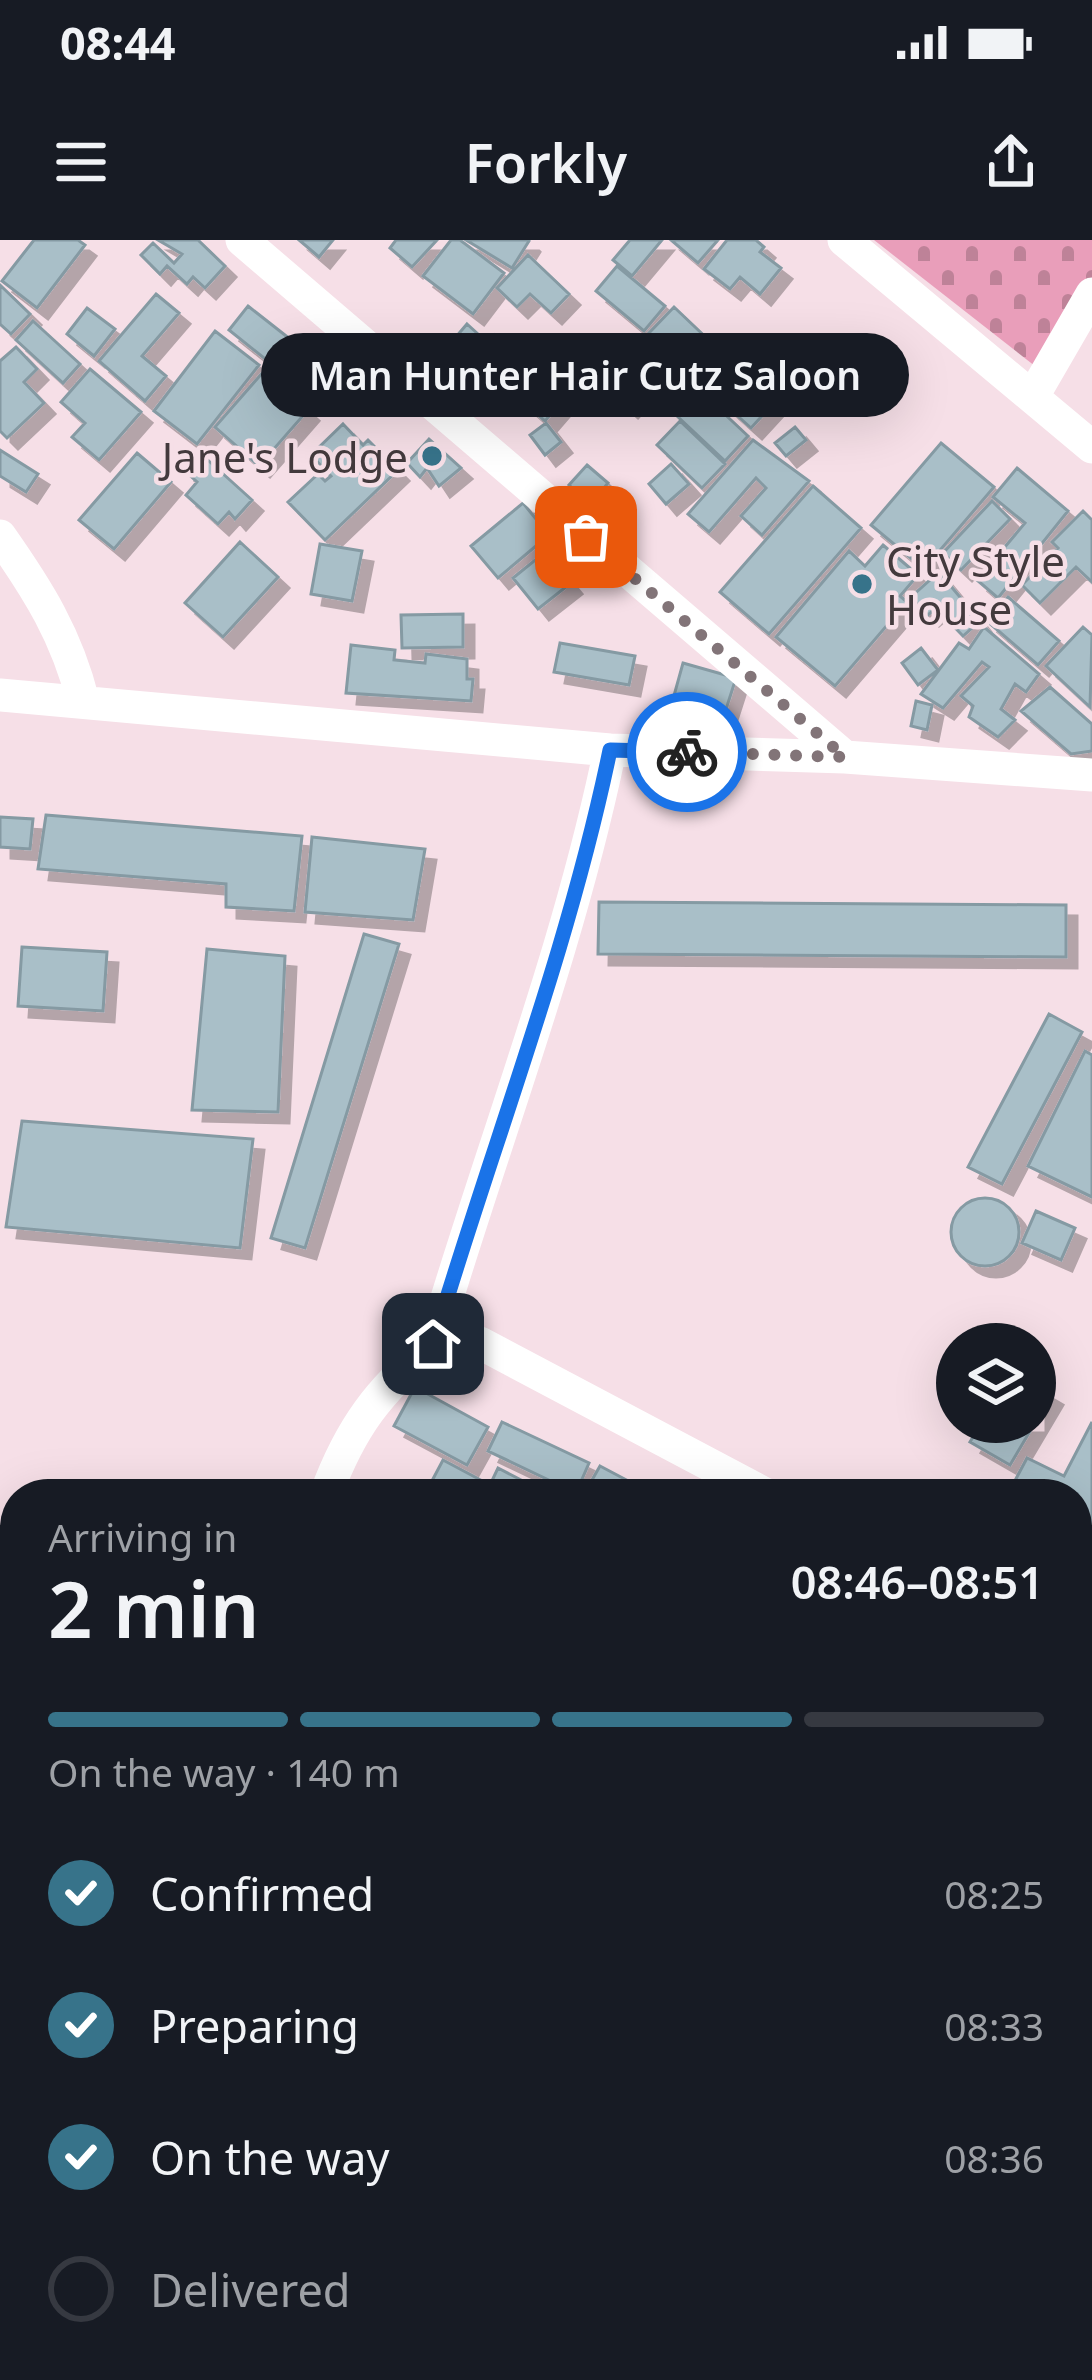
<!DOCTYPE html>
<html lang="en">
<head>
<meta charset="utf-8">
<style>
  body { margin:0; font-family:"Noto Sans",sans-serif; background:#242831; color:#f1f3f6; height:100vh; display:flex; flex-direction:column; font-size:45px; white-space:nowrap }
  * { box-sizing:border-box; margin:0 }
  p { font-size:39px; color:#9ea1a6 }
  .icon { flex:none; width:66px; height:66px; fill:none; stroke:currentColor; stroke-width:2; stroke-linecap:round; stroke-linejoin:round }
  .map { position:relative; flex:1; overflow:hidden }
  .drawer { position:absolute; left:0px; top:1239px; width:1092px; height:903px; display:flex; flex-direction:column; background:#171b24; border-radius:48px 48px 0 0; box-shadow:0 12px 48px #0002 }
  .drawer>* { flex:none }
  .tools { position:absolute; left:936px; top:1083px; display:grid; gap:24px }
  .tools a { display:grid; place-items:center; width:120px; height:120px; border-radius:50%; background:#171b24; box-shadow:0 12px 48px #0002; font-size:60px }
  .pin { position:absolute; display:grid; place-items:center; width:102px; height:102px; color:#fff; margin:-51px; border-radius:24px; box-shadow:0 6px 18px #0006 }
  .courier { position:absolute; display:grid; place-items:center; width:120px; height:120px; margin:-60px; border:9px solid #1a73e8; border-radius:50%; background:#fff; color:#222; box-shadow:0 3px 15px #0007 }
  .bubble { position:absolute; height:84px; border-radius:42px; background:#171b24; box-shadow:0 12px 48px #0002; font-size:39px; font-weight:600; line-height:84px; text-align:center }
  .headline em { font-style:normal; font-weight:600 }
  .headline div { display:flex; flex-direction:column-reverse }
  .headline { display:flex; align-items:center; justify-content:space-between; height:204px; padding:0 48px }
  h1 { font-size:78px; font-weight:600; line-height:90px }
  .bar { display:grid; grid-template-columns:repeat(4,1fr); gap:18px 12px; align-content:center; height:144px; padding:0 48px }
  .bar i { height:15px; border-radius:9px; background:#363941 }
  .bar .active { background:#37738a }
  .bar p { grid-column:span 4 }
  ol { padding:0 48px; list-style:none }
  li { display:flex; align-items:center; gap:36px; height:132px }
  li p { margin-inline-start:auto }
  li .icon { padding:12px; border-radius:50%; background:#37738a; color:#fff; stroke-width:4 }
  li:last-child { color:#9ea1a6 }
  li i { width:66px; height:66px; border:6px solid #363941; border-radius:50% }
  .status { display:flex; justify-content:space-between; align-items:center; height:84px; padding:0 60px; background:#171b24; direction:ltr }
  .status svg { height:33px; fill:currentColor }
  header { display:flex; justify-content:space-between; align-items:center; height:156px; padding:0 48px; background:#171b24; font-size:54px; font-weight:600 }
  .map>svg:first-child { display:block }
</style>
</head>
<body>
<div class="status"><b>08:44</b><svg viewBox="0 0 49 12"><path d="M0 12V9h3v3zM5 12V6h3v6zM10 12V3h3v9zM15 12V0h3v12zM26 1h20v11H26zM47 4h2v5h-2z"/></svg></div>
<header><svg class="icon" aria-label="menu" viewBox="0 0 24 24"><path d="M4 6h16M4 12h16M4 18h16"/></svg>Forkly<svg class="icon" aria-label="share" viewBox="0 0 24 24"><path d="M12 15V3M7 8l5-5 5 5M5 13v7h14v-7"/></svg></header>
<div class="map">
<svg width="1092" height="2140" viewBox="0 0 1092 2140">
  <defs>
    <pattern id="cemetery-stones" width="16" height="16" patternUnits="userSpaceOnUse" patternTransform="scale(3)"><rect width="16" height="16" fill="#e99eba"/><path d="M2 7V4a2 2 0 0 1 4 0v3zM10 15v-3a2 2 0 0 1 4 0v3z" fill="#be8298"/></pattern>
    <pattern id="water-waves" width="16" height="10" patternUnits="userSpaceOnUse" patternTransform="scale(3)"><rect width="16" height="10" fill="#bc728f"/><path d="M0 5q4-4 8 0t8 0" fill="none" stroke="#9a5f76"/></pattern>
    <filter id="shadow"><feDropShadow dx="11" dy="11" stdDeviation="0" flood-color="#0004"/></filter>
  </defs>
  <rect width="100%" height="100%" fill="#f6dfe7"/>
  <!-- cemetery -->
  <path fill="url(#cemetery-stones)" d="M874,0H1092V40L1040,130Z"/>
  <!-- water -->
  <path fill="url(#water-waves)" d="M0,1598L15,1627V2127H356L352,2140H0Z"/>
  <!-- building -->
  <path fill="#a9bfc8" stroke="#859aa3" stroke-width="3" filter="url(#shadow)" d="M34,0H78L85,5L37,68L2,41Z
    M158,0H198L225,26L205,48L193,37L187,44L167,26L160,34L141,15L153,3L174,23L182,14Z
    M299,0H333L319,17Z
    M396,0H437L412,27L390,8Z
    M451,0H460L504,33L473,74L423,36Z
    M466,0H528L529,1L512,28Z
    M630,0H662L632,36L613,20Z
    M671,0H718L698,23Z
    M727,0H756L764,7L760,12L781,28L760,54L740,37L730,49L704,29Z
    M528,15L569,54L551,73L530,54L517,67L497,48Z
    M617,26L665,66L644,91L596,51Z
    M0,45L30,74L11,94L0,84Z
    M156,54L179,73L142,116L166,136L145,161L99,121Z
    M248,66L304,110L284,134L229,90Z
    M674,67L716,107L690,134L648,94Z
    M87,68L115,89L94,116L67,94Z
    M33,81L80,124L63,143L16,100Z
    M467,84L478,94L460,114L449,105Z
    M215,91L259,125L197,204L154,171Z
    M495,95L523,122L487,161L458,134Z
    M845,102L889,141L872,159L829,120Z
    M804,104L816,119L769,157L756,142Z
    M16,107L37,129L24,142L44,163L7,198L0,191V121Z
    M548,118L577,144L545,181L515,155Z
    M721,118L772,165L751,188L700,142Z
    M90,129L141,172L99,220L72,197L85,183L61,162Z
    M264,131L308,170L259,226L215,187Z
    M625,131L644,148L627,167L608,150Z
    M700,151L748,196L725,221L677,176Z
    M680,181L725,224L702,248L657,205Z
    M546,183L561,202L545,215L530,195Z
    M343,184L363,205L368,200L398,230L325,300L288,262L318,234L325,241L331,236L311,215Z
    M795,187L806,200L786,216L775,203Z
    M429,199L461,228L439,246L427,228L420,237L407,223Z
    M753,200L809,241L762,295L741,276L766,248L756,238L709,292L688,274Z
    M941,203L994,247L924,329L871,285Z
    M0,210L38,234L26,252L0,236Z
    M137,213L171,242L114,309L79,280Z
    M200,213L252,260L235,279L229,272L218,284L186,255L197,242L184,230Z
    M671,224L689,244L666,264L649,244Z
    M587,225L608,243L590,265L569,245Z
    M1017,228L1068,271L998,358L977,340L1025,283L993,257Z
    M813,246L861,288L769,394L720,352Z
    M604,255L618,266L607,279L594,268Z
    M992,261L1010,279L961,330L943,313Z
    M523,263L549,295L498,338L471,306Z
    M1083,271L1092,280V342L1076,327L1040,363L1022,345L1058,308L1052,302Z
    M240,302L278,337L223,397L185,363Z
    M320,304L362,311L352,361L311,354Z
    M883,305L918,335L900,356L907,362L835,446L776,397L849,311L865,326Z
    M545,312L571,343L538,369L513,338Z
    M939,332L980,381L963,396L936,368L928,375L911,357Z
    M1008,357L1059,401L1038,425L987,381Z
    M463,374V407L402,408L401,375Z
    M984,387L1039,434L1026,452L1015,444L1001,469L1015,480L998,497L969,477L973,466L961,456L989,427L982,422L943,468L921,454L959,403L969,409Z
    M1083,387L1092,395L1090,467L1046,426Z
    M560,403L635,416L629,445L554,432Z
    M351,405L395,410L394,420L425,423L426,414L467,419V439H473L471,461L346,453Z
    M921,408L938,430L918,445L902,423Z
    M683,423L736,438L721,485L670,470Z
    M1050,447L1092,484V511L1071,514L1021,471Z
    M916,461L932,465L927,490L911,486Z
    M46,575L302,596L294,671L226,667V644L38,629Z
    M0,577L33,579L30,609L0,607Z
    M312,597L425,609L413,680L305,672Z
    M599,662L1066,665V717L598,714Z
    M364,694L399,704L305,1008L271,998Z
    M22,707L107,712L103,771L18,766Z
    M207,709L285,716L278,872L192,870Z
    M1049,774L1082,792L1002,944L968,927Z
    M1085,811L1092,815V957L1028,926Z
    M22,881L253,899L240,1008L6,987Z
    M951 992a34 34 0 1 1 68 0a34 34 0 1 1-68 0Z
    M1036,971L1075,988L1061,1020L1022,1003Z
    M1035,1144L1052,1154L1010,1225L970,1202L982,1182H1035Z
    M415,1147L488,1187L467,1225L394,1186Z
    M502,1182L589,1223L576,1253L488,1211Z
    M1092,1182V1293L1077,1285V1254L1010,1250L1027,1218L1064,1236Z
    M443,1220L490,1245L498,1228L548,1254H425Z
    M600,1226L653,1254H584Z
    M1077,1328L1091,1334L1079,1362H1077Z
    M1077,1476L1092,1487V1518L1077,1538Z
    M1077,1576L1092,1588V1942L1077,1931Z
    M1077,2054L1092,2066V2140H911L894,2127H1077Z
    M706,2127H783L773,2140H724Z"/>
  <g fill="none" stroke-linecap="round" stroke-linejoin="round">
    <!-- minor -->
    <path stroke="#fff" stroke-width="33" d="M242,0L845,517
      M844,0L1092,207
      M1033,156L1092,54
      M0,296C38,350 67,396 83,461
      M0,455L610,510L845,517L1092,535
      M433,1104C492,905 568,713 610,510
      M326,1254C351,1186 379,1151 433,1104L480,1103L765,1254
      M1077,1408L1092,1415
      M1077,1964L1092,1966"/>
  </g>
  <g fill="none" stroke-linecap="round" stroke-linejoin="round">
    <!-- done -->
    <path stroke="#827478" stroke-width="12" stroke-dasharray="0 21.6" d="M586,297L845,517L687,512"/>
    <!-- route -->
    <path stroke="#1a73e8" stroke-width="15" d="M433,1104C492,905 568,713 610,510L687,512"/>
  </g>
  <!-- markers -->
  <g fill="#37738a" stroke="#f6dfe7" stroke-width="4.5">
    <circle cx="432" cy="216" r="12"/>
    <circle cx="862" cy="344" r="12"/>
  </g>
  <g text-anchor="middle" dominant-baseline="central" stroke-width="9" stroke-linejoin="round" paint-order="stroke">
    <!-- poi labels -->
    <g font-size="42" fill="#433a3d" stroke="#f6dfe7" text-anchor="end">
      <text x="408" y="216">Jane's Lodge</text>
      <text x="886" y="320" text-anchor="start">City Style<tspan x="886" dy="48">House</tspan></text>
    </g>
  </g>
</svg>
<div class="tools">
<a><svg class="icon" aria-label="layers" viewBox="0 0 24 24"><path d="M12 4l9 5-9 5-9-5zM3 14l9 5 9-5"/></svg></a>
</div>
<div class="pin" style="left:586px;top:297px;background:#ea580c"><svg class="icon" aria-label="bag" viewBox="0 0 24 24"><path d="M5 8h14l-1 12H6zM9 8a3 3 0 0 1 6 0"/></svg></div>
<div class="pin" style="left:433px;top:1104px;background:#1f2937"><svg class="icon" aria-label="home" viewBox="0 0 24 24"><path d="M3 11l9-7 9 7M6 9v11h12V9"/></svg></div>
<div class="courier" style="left:687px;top:512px"><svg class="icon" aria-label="bike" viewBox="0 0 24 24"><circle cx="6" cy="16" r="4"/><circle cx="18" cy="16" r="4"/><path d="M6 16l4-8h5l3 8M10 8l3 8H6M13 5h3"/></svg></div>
<div class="bubble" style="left:261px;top:93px;width:648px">Man Hunter Hair Cutz Saloon</div>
<section class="drawer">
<div class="headline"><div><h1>2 min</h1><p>Arriving in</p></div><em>08:46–08:51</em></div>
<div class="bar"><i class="active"></i><i class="active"></i><i class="active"></i><i></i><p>On the way · 140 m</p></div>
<ol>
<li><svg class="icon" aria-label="check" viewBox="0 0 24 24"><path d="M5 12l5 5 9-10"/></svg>Confirmed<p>08:25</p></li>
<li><svg class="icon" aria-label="check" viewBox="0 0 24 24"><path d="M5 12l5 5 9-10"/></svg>Preparing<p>08:33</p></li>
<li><svg class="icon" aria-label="check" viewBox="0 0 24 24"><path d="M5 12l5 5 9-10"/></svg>On the way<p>08:36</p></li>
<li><i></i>Delivered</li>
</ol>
</section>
</div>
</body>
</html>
